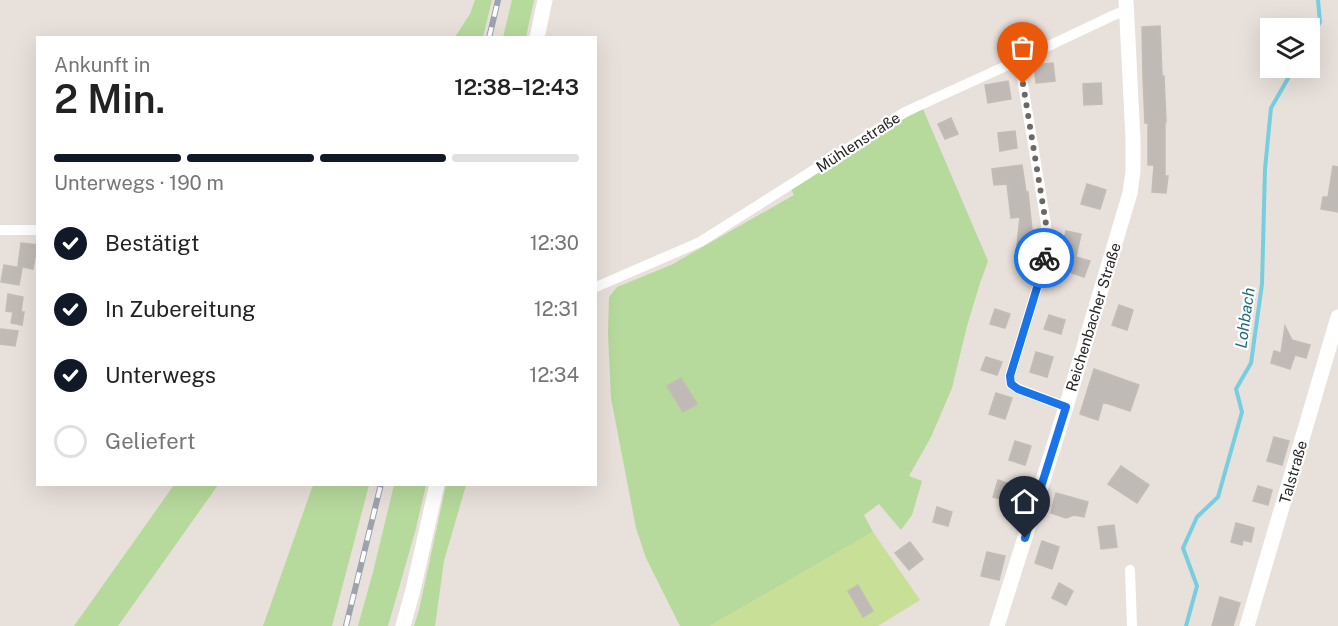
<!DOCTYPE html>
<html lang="de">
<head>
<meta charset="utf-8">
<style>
  body { margin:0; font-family:"Public Sans",sans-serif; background:#f2f2f2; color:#222; height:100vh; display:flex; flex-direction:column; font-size:22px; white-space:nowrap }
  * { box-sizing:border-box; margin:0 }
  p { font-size:20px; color:#767676 }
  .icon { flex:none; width:33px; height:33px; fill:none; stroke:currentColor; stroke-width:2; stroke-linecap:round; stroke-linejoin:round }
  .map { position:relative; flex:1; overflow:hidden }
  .drawer { position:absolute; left:36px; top:36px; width:561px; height:450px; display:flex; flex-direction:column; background:#fff; border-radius:0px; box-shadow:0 6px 24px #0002 }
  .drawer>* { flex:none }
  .controls { position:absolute; left:1260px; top:18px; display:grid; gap:12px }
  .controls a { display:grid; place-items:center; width:60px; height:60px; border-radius:0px; background:#fff; box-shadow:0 6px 24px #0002; font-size:30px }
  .pin { position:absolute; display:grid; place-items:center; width:51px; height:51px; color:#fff; margin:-62px -26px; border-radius:50% 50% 50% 0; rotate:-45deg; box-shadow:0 0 6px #0007 }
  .pin .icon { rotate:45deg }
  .courier { position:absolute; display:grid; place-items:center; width:60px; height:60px; margin:-30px; border:4px solid #1a73e8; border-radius:50%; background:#fff; color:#222; box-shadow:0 2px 8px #0007 }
  .headline em { font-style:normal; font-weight:600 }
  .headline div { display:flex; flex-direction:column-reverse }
  .headline { display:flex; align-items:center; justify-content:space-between; height:102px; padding:0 18px }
  h1 { font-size:39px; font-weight:600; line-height:45px }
  .bar { display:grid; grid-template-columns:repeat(4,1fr); gap:9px 6px; align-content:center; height:72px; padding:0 18px }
  .bar i { height:8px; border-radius:4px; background:#e0e0e0 }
  .bar .current { background:#111827 }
  .bar p { grid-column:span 4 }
  ol { padding:0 18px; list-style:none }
  li { display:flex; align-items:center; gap:18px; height:66px }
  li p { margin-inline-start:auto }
  li .icon { padding:6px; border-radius:50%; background:#111827; color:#fff; stroke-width:4 }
  li:last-child { color:#767676 }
  li i { width:33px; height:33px; border:3px solid #e0e0e0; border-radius:50% }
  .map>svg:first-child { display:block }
</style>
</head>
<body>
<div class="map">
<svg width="1338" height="626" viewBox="0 0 1338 626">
  <rect width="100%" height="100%" fill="#e8e0da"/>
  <!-- green -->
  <path fill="#b6d99c" d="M475,0H492L483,37H455L470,14Z
    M512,0H534L526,37H503Z
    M923,109L988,261L980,283L967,326L952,388L931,437L909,476L922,481L912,515L901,530L879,504L864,515L873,532L710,626H680L646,558L636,528L611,398L608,334L609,297L617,287L671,265L794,195L787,181Z
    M174,485H218L118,626H74Z
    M313,485H369L332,626H263Z
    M394,485H426L415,532L388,626H358L373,572Z
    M446,485H466L444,561L435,626H414L419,610Z"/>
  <!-- pitch -->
  <path fill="#c8df98" d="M873,532L920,600L878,626H710Z"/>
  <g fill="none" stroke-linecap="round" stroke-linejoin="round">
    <!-- stream -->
    <path stroke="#77cedf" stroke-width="4" d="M1310,40L1320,22L1318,0
      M1186,626L1197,586L1183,548L1197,517L1218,497L1242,412L1236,389L1251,363L1262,284L1265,169L1271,108L1294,68"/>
  </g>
  <!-- building -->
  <path fill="#c0bab6" stroke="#c3bcb4" stroke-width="1.5" d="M1160,26L1162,76H1164L1166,122H1165V176H1168L1166,193L1152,192L1154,165H1148V123H1145L1143,77L1142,27Z
    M1053,63L1055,81L1036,83L1034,65Z
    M1008,81L1011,99L988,103L985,85Z
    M1101,83L1102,104L1084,105L1083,84Z
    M951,118L958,134L945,139L938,124Z
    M1015,131L1017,148L1000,151L998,133Z
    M1022,165L1026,192H1028L1032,230H1035L1033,246L1017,245L1020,217L1011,218L1007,184L994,185L992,169Z
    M1333,166L1338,167V212L1321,209L1323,197H1328Z
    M1087,184L1106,190L1100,209L1081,204Z
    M1066,231L1081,234L1076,257L1090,261L1084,277L1061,269L1069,245L1063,244Z
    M21,243L38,245V257H35L33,269L18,266Z
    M4,265L22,268L19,285L1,282Z
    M8,294L23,297L21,312H24L22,325L11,323L13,312L6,311Z
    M1119,305L1133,310L1127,330L1112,325Z
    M995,309L1010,314L1005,328L990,324Z
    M1049,315L1065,320L1061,334L1044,329Z
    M1285,326L1292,340L1310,345L1306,358L1295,355L1290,369L1271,363L1274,351L1281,353Z
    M0,329L18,331L15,346L0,344Z
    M1036,352L1053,357L1047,377L1030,372Z
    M986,357L1002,362L997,375L981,370Z
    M1094,369L1139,385L1130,411L1103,402L1098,420L1080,414Z
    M681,378L697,404L683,412L667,386Z
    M996,393L1012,398L1005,419L989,414Z
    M1274,437L1289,441L1282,465L1267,461Z
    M1015,441L1031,446L1025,465L1009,460Z
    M1121,466L1149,485L1137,503L1108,484Z
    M998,480L1015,486L1010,502L993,497Z
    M1258,486L1272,490L1268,505L1253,501Z
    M1056,493L1088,502L1084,517L1074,515L1066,518L1051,513Z
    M937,507L952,512L948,526L933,522Z
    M1236,523L1254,528L1251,542L1243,540L1242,545L1231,542Z
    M1114,525L1117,547L1101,549L1098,527Z
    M1042,541L1059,547L1052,569L1035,563Z
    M910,542L923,559L909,570L895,553Z
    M987,552L1005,556L999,580L981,576Z
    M1059,583L1073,591L1066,605L1052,598Z
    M858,585L873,611L863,617L848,591Z
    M1220,597L1240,603L1233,626H1212Z"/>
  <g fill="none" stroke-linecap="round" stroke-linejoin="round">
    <!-- street -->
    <path stroke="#fff" stroke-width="10" d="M1019,60L1046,224V245L1043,268L1010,376L1011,384L1019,389L1066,407
      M0,230H38
      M596,287L700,242L905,112L1019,60L1114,15L1127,10
      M1130,570L1132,626"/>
    <!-- secondary -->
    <path stroke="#fff" stroke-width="15" d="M537,38L545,0
      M403,626L413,590L437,484
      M997,626L1066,407L1130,193L1133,171V139L1126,0
      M1247,626L1338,317"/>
    <!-- rail casing -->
    <g stroke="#9da2af" stroke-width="6">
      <path id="rail" d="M489,38L498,0
        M346,626L381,484"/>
    </g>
    <!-- rail -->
    <use href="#rail" stroke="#fff" stroke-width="4" stroke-dasharray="11" stroke-linecap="butt"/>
  </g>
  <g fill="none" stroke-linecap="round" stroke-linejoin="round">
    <!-- done -->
    <path stroke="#6b6866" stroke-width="6" stroke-dasharray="0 10.8" d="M1023,84L1046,224V245L1044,258"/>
    <!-- route -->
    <path stroke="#1a73e8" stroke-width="8" d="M1025,538L1066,407L1018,389L1011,384L1010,376L1043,268L1044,258"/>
  </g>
  <g text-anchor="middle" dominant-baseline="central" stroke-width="4.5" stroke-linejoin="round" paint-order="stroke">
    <!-- street labels -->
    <g font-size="15" fill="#272727" stroke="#fff">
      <text transform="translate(858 142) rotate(-33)">Mühlenstraße</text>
      <text transform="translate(1093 317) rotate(-73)">Reichenbacher Straße</text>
      <text transform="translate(1293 472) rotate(-74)">Talstraße</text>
    </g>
    <!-- water labels -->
    <g font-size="16" font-style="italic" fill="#1c6c86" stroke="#fff">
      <text transform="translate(1245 318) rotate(-82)">Lohbach</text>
    </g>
  </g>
</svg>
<div class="controls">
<a><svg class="icon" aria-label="layers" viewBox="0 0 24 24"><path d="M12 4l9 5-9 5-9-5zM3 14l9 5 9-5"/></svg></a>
</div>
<div class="pin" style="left:1023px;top:84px;background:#ea580c"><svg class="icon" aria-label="bag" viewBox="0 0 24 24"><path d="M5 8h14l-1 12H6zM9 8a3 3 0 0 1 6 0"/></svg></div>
<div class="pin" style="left:1025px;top:538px;background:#1f2937"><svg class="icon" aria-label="home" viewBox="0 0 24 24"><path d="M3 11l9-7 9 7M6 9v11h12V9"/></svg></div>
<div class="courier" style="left:1044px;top:258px"><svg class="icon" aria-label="bike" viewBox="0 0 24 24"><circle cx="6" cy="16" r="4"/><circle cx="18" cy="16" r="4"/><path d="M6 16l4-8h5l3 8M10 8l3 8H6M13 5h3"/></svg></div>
<section class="drawer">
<div class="headline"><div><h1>2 Min.</h1><p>Ankunft in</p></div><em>12:38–12:43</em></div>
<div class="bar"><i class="current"></i><i class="current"></i><i class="current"></i><i></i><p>Unterwegs · 190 m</p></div>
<ol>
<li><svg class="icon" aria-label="check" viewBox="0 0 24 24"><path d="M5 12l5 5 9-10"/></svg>Bestätigt<p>12:30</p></li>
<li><svg class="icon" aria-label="check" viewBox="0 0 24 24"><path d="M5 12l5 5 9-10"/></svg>In Zubereitung<p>12:31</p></li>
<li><svg class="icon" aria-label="check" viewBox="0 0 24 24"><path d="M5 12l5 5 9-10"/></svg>Unterwegs<p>12:34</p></li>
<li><i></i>Geliefert</li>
</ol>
</section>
</div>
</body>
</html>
